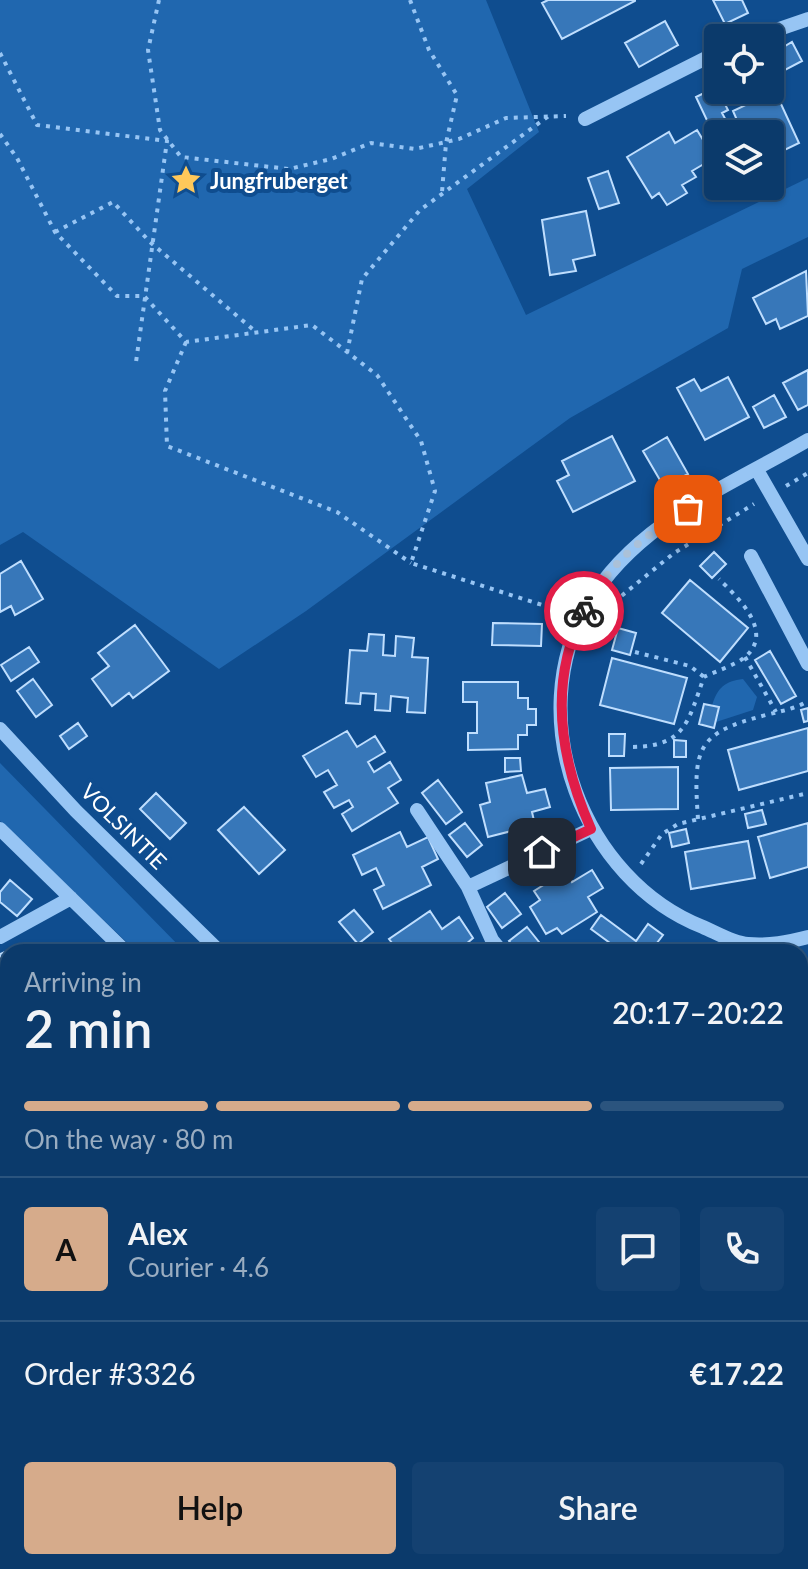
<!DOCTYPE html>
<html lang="en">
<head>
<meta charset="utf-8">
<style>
  body { margin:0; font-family:Lato,sans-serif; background:#144171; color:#f1f3f6; height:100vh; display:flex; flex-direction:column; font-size:30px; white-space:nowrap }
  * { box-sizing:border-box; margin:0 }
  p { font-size:26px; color:#9aadc1 }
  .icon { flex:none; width:44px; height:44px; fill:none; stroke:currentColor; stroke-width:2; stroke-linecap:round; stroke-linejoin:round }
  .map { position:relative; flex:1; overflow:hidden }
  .drawer { position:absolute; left:0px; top:944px; width:808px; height:626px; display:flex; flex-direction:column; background:#0b3a6b; border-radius:24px 24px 0 0; box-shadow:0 2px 6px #0004,0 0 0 2px #2b547e }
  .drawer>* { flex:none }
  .controls { position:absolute; left:704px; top:24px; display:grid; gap:16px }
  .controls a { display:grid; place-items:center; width:80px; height:80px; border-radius:8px; background:#0b3a6b; box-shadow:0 2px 6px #0004,0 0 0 2px #2b547e; font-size:40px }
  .pin { position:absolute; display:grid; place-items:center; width:68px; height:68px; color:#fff; margin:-34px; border-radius:16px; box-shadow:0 4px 12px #0006 }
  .courier { position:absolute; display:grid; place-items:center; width:80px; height:80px; margin:-40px; border:6px solid #e11d48; border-radius:50%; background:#fff; color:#222; box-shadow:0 2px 10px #0007 }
  .headline em { font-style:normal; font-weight:600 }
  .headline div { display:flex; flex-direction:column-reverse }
  .headline { display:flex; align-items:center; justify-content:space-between; height:136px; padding:0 24px }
  h1 { font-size:52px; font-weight:600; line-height:60px }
  .bar { display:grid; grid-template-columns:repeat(4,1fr); gap:12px 8px; align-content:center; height:96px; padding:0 24px }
  .bar i { height:10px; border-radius:6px; background:#2b547e }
  .bar .on { background:#d6ab8b }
  .bar p { grid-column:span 4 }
  .line { display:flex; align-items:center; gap:20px; padding:0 24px; border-top:2px solid #2b547e }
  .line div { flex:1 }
  .round { display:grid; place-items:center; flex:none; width:84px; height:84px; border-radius:8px; background:#144171 }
  .primary-button { display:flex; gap:16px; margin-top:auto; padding:16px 24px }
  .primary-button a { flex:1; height:92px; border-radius:8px; background:#d6ab8b; color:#111; font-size:32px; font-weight:600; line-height:92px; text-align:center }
  .primary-button a+a { background:#144171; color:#f1f3f6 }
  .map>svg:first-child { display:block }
</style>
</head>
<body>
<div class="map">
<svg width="808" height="1569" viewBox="0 0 808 1569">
  <rect width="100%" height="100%" fill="#0f4d8f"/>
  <!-- green -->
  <path fill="#2067af" d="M0,0H486L539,132L467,189L526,315L808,178V237L742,269L728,328L570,418L306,611L219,669L23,532L0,545Z
    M743,679L757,697L753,710L716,722L719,707L712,706C717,688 725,681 743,679Z
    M0,763L185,952H137L0,821Z
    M0,1127L8,1129V1184L0,1181Z
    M800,1447L808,1450V1569H583V1562H800Z"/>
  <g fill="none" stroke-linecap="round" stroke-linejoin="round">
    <!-- stream -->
    <path stroke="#88c1f7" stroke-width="7" d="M436,1569L437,1562"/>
  </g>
  <!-- building -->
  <path fill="#3777b9" stroke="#bfdefe" stroke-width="2" d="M548,0H635V1L562,39L542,3Z
    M713,0H742L748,13L725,24Z
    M665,21L678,45L639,67L625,43Z
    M792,42L802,61L785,70L775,52Z
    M716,87L728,110L722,113L728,124L712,131L696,97Z
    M775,91L799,143L770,157V134H743L733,111Z
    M697,130L714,158L692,171L696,177L682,185L687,193L667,205L659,193L652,198L627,157L669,132L675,143Z
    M608,171L619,203L599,209L588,178Z
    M586,211L595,255L573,260L576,271L550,275L542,220Z
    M806,271L808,316L780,329L776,319L766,324L753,298Z
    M808,370V405L798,410L783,383Z
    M728,377L749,417L705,440L677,388L694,379L701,391Z
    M774,395L786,417L764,428L753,407Z
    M612,436L635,481L573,512L557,481L569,475L562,461Z
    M667,437L688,474L664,487L643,451Z
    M714,552L726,564L712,578L700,566Z
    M21,561L43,599L15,615L11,606L0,612V574Z
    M690,580L748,628L720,662L662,613Z
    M493,623L542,624L541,646L492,645Z
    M135,625L169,671L133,698L129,693L112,706L92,679L109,666L98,653Z
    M618,628L636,633L630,655L612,650Z
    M369,634L384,635L383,655L395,656L396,636L414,638L412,657L428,658L425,713L407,712L408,698L391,696L390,711L375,710L376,694L361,693L360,704L346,703L350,650L367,651Z
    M29,647L39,662L11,681L1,665Z
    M770,651L796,696L781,704L755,660Z
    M612,658L687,678L674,724L600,705Z
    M33,679L52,705L36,717L17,691Z
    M463,682H518V698H528V709H536V725H527V735H518V749L468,750V733H477V702H463Z
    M704,704L719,707L714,728L699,724Z
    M808,708V721L804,722L801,710Z
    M78,723L87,736L69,749L60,736Z
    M808,728V771L739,790L728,750Z
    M347,731L357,747L375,736L385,752L368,762L374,772L390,762L401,780L388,788L398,803L352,831L342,814L353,807L349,800L334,808L324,792L337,785L328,770L316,777L303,756Z
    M609,734H625L624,756H609Z
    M674,740L686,741V757H674Z
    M505,758H520L521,771L505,772Z
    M678,767V809L611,810L610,768Z
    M522,775L527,793L545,789L550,807L532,812L535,825L488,837L480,805L490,802L486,783Z
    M438,780L462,812L446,824L422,793Z
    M156,793L186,823L170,839L140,809Z
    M244,807L285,850L259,874L218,830Z
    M762,810L766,824L748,828L745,814Z
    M465,823L482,845L467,857L449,835Z
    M808,823V867L770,878L758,837Z
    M686,829L689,843L672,847L669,833Z
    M400,832L407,847L428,837L438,859L422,867L431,885L383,909L374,890L384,885L376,868L362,875L353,855Z
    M748,841L755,878L691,889L685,852Z
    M592,870L603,888L588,897L597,912L562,934L557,928L546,934L530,907L540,900L534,891L566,871L572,882Z
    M10,880L32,899L17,916L0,902V892Z
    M505,893L521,914L502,928L487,907Z
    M354,910L373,932L358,944L339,922Z
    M430,911L442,929L459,917L473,938L457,952H399L389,939Z
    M601,915L636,941L648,924L663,935L650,952H610L614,946L591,929Z
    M527,927L543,947L536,952H518L509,941Z
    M21,945L25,952H8V995L1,998L0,954Z
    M808,976V994L803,995L800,979Z
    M4,1025L8,1027V1072L0,1069Z
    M802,1197L808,1203V1225L800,1217Z
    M0,1202L8,1205V1260L0,1257Z
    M0,1281L8,1284V1304L0,1301Z
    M5,1456L8,1457V1487L0,1485Z
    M0,1514L8,1516V1535L1,1561Z
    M101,1562H123L121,1569Z
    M157,1562H204L201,1569H168Z"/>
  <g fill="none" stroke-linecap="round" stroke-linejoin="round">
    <!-- path -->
    <path stroke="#97c5f4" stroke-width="4" stroke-dasharray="4 6" stroke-linecap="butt" d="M159,0L148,50L160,130L181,157L289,169L331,159L371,143L415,149L459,139L506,118L566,116
      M410,0L429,50L457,95L446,143L442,192
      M0,53L37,125L167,141L136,362
      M0,134L17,158L55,232L117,296H144L186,342L312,325L377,375L421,441L435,491L411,563L564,612
      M55,232L113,202L150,242L256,332
      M186,342L165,391L167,446L337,512L411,563
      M347,353L362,279L420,210L550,115
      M786,486L808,473
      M614,602L674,553L754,504
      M635,652L690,666L704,677
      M745,657L776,712
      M633,747C686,746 688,721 704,677C716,671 733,666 744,658C776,632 737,597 719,579
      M698,819C693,748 696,733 766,715C781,711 795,709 808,701
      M641,864L662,834L678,824L808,793
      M0,1101L8,1104
      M0,1192L8,1194
      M0,1359L8,1361
      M0,1434L8,1437
      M292,1562L295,1569
      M475,1569L478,1562"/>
    <!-- minor -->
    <path stroke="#97c5f4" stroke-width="14" d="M753,38L808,19
      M585,119L718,52
      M808,440C729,486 636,522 588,604C521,718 583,880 703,927C717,933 733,943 748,944C769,946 788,942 808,937
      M757,470L808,559
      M751,556L808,664
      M0,729L76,811L220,952
      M417,810L468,887L492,940L502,952
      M0,829L126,952
      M468,887L591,829
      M0,937L71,898
      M0,1312L8,1315
      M800,1417L808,1421"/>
  </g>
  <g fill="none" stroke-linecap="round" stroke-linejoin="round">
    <!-- done -->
    <path stroke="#abc1d8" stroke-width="8" stroke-dasharray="0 14.4" d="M584,611C607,566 645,534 688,509"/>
    <!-- route -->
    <path stroke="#e11d48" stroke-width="10" d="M542,852L591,829C560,759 548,682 584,611"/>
  </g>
  <!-- icons -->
  <defs>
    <g id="sight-bare" transform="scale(2.4)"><path d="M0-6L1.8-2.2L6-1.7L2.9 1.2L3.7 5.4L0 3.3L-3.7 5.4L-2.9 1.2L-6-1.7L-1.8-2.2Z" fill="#ffc85a" stroke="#0f4d8f" stroke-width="2.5" paint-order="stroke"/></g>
  </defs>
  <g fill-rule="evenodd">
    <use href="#sight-bare" x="186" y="180"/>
  </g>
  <g text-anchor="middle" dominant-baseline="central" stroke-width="8" stroke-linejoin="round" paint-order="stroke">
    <!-- poi labels -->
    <g font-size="22" font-weight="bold" fill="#fff" stroke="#0f4d8f" text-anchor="start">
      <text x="210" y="180">Jungfruberget</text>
    </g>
    <!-- street labels -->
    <g font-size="22" fill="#fff" stroke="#0f4d8f">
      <text transform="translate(124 826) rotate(45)">VOLSINTIE</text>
    </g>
  </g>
</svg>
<div class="controls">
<a><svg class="icon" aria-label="locate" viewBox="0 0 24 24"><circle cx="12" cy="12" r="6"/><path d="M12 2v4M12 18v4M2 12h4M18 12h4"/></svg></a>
<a><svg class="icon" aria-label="layers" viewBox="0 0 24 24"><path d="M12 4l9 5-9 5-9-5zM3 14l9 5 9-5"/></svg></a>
</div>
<div class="pin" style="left:688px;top:509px;background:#ea580c"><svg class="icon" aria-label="bag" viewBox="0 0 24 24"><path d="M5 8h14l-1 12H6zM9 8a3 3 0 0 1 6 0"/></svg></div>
<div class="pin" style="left:542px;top:852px;background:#1f2937"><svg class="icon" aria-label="home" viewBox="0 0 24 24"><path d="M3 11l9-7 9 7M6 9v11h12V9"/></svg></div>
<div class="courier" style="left:584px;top:611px"><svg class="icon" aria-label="bike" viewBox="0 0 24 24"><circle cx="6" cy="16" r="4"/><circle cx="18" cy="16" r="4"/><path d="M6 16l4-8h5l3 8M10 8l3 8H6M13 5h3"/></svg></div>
<section class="drawer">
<div class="headline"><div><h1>2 min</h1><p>Arriving in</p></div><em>20:17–20:22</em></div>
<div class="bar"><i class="on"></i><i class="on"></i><i class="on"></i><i></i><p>On the way · 80 m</p></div>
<div class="line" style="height:144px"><b class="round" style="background:#d6ab8b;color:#111">A</b><div><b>Alex</b><p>Courier · 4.6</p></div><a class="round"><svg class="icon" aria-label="chat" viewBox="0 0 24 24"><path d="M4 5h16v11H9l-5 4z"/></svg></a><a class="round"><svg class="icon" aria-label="phone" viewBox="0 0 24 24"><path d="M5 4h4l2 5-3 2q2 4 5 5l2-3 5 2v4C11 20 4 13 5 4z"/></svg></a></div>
<div class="line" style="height:104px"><div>Order #3326</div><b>€17.22</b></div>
<div class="primary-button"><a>Help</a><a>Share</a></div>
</section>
</div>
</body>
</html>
